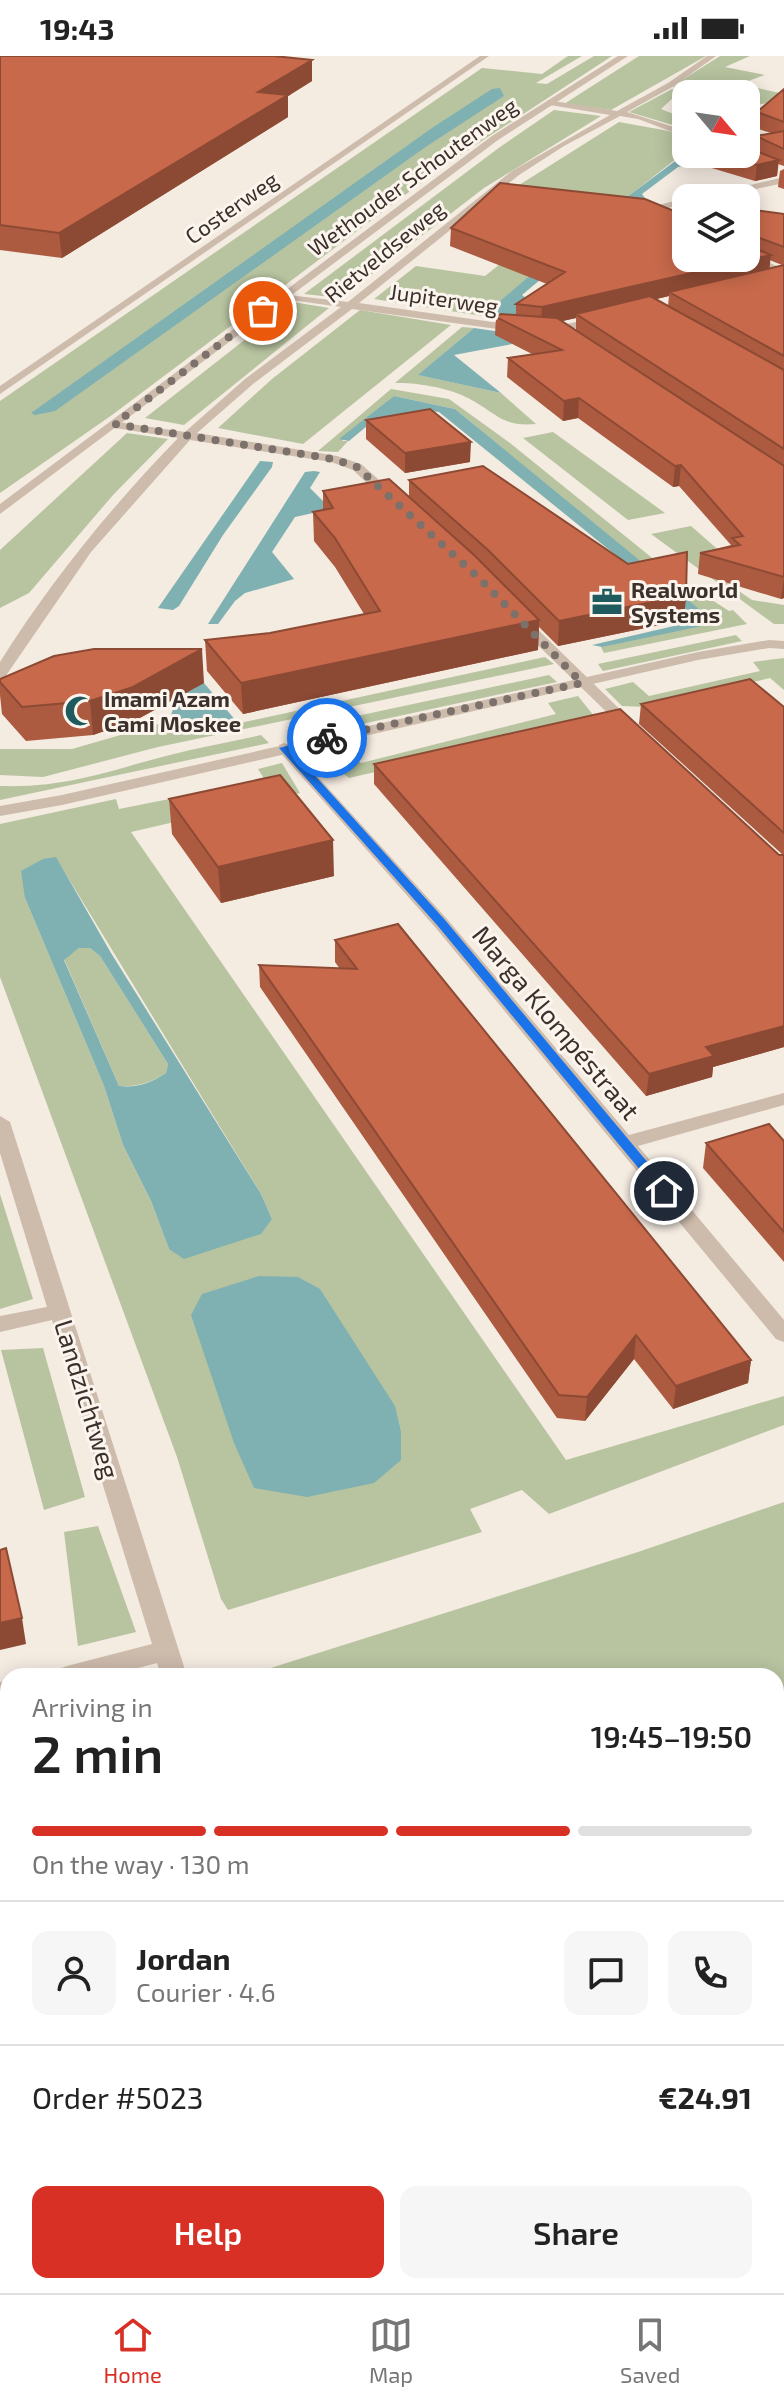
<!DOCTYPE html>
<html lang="en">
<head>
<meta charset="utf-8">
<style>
  body { margin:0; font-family:"Exo 2",sans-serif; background:#f6f6f6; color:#222; height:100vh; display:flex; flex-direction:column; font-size:30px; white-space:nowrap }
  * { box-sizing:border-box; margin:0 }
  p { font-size:26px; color:#767676 }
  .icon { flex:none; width:44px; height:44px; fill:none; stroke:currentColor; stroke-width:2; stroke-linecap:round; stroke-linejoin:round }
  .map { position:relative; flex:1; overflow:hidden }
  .side { position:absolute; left:0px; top:1612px; width:784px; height:626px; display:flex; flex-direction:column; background:#fff; border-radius:24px 24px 0 0; box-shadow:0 4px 20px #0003 }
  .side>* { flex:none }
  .needle { width:52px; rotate:119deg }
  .tools { position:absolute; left:672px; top:24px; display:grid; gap:16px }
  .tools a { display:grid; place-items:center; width:88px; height:88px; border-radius:16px; background:#fff; box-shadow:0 4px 20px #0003; font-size:40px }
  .pin { position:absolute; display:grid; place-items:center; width:68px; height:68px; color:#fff; margin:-34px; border:4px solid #fff; border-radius:50%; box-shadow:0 2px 8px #0007 }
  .courier { position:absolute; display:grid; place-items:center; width:80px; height:80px; margin:-40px; border:6px solid #1a73e8; border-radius:50%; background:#fff; color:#222; box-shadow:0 2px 10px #0007 }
  .head em { font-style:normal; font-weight:600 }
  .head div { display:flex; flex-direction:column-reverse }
  .head { display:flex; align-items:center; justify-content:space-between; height:136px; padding:0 32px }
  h1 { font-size:52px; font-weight:600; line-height:60px }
  .bar { display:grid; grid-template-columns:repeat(4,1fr); gap:12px 8px; align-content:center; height:96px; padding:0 32px }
  .bar i { height:10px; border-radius:6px; background:#e0e0e0 }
  .bar .on { background:#d93025 }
  .bar p { grid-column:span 4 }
  .line { display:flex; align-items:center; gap:20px; padding:0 32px; border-top:2px solid #e0e0e0 }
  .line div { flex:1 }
  .round { display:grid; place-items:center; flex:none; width:84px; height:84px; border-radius:16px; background:#f6f6f6 }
  .action { display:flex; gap:16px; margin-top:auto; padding:16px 32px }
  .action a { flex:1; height:92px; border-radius:16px; background:#d93025; color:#fff; font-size:32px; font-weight:600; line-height:92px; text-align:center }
  .action a+a { background:#f6f6f6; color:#222 }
  .status { display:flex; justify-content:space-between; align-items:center; height:56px; padding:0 40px; background:#fff; direction:ltr }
  .status svg { height:22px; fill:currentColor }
  .menu { display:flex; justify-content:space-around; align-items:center; height:112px; border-top:2px solid #e0e0e0; background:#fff; font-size:22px; color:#767676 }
  .menu a { display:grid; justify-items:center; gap:4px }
  .menu .on { color:#d93025 }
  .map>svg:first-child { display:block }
</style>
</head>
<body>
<div class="status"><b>19:43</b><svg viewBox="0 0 49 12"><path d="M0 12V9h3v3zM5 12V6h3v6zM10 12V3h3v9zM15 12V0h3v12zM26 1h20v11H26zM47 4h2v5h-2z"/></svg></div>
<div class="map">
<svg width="784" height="2237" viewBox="0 0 784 2237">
  <rect width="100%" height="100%" fill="#f4ebe1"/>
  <!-- green -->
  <path fill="#b8c4a0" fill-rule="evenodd" d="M568,0H582L536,27L547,28L594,0H612L445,109L112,359L0,437V345L482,12L542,18Z
    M639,0H706L611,54L564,48Z
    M720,0H750L725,11L765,19L740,28L784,38V44L756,49L746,46V38H693L673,31L680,28L716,38L679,26Z
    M672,33L687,38L686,44L674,41L661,53L686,63V73L629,56Z
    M554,54L601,60L484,132L341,242L304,238L500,91Z
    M619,66L669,75L686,81V95L625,143C588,137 552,136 516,131Z
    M578,146L614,151L482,260L374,243L416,210L485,220Z
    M293,246L329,252L184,369L145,362Z
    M360,254L451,269L303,388L218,372L272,323Z
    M462,271L474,272L419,319L501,337L536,368C501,371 497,357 468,342C450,332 415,326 395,327Z
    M391,333L449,343L510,387L672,518L729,555L733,554L747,568L604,597L601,591L707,563L455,353L394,340L342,385H348L338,396L318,395Z
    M553,376L665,457L628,464L523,382Z
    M127,377L168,383L113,439L29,537L0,552V494Z
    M691,470L723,498L720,522L752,544L784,549V568H774L651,478Z
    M736,579L742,585L603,615L598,608Z
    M545,601L554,608L158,691L43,721L0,719V693H72L169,665L174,675L194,677Z
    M784,602V634L770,622L645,651L622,650L605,633L633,626L649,640L760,615L753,606Z
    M549,619L557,626L306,680L301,672Z
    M578,640L598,665L349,722L323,702L343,693L361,707L556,658L548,647Z
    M261,679L269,687L0,744V730C68,732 107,715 170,699C200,691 231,686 261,679Z
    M282,707L300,737L131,776L566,1404L784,1340V1369L549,1458L522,1434L470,1453L482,1476L228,1554L221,1543L177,1401L0,921V768L116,743L119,753L265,724L258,713ZM56,802L261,1138L272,1163L169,1193L151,1145L123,1089L104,1030L25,842Z
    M79,892H90L100,900L168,1008L166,1017C151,1027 137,1031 119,1030L64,903Z
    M0,1138L33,1243L0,1253Z
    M43,1292L85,1441L44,1454L1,1294Z
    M784,1446V2237H445L442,2230H776V1620H245L638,1496Z
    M98,1470L136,1576L78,1590L64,1476Z"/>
  <!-- water -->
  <path fill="#7fb0b2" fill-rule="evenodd" d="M500,32L504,40L427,90L55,355L35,359L31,357L432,72L492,33Z
    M686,97L716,98L713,103L678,111L642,138L645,142L634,145L522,239L548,259L511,261L487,256L587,171Z
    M474,272L544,282L454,299L501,337L418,319Z
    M394,340L455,353L705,558L707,567L702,570L602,591L592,589L687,567L692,561L439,356L430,355L373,365L349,385L339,383Z
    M260,405L273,406L272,411L223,479L179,550L173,554L158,552Z
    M314,415L320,416L310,432L331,453L295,461L272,496L294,523L245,537L235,545L218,568H208L305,416Z
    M188,608L237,666L194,677L174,675L169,665Z
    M56,801L111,897L261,1138L272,1163L261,1178L184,1203L169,1193L151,1145L123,1089L104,1030L25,842L21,815L43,803ZM79,892H90L100,900L168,1008L166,1017C151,1027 137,1032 119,1030L64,904Z
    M259,1220L298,1221L320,1233L395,1350L401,1376V1404L374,1427L307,1441L254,1432L234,1387L191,1259L202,1238Z"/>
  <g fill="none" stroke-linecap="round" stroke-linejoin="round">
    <!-- minor -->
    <path fill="#cdbbac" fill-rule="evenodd" d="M480,0H489L0,338V330Z
      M707,0H716L674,30L627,56L686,75V81L638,63L620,60L564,90L519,119L359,247L541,273L601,261L606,264L605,266L541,279L352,253L253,328L197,377L337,400L361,408L396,439V445H386L353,414L331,406L190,384L91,496L5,621L0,622V606C51,525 111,451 178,382L115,372L111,371V365L185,376L245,323L341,251L284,243L279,240L280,238L348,246L512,115L610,59L550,49L547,44L617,55L668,27Z
      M784,121V127L713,142H695Z
      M686,142V148L644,157L639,154Z
      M746,197L784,213V220L742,202H746Z
      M519,559L524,560L636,669V675H626L514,566L512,563Z
      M284,687L289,689L447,863L629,1079L784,1037V1049L638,1090L784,1264V1286L776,1283L435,871L279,695V689Z
      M0,1060L10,1066L187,1620H161L157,1607L108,1620H54L58,1613L67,1610L152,1588L52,1264L0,1276V1260L47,1251L0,1097Z
      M8,1625V1645L0,1648V1626Z
      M122,2230H175L172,2237H119Z
      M338,2230H370L372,2237H340Z"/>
    <!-- tertiary -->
    <path fill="#cdbbac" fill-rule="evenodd" d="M618,0H628L498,84L0,458V448L492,80Z
      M769,584L784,585V593L769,592L698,604L62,749L0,760V750L62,739L698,596Z"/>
  </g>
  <!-- wall -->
  <path fill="#ac5a40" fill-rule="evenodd" d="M0,0L312,25L288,40V61L62,202L0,194Z
    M784,33V110L778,108L777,120L755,125L705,110L706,98H746L754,94L756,80L771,77L755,72L757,56Z
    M784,113V133L778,131L780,115Z
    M686,147V202H746V153L784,158V542L781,543L698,518L700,497L731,489L679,430L673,431L578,362L563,365L507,321L508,302L532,298L495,279L496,261L516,259V248L547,228L450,190L451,172L685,160ZM770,204L772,205L782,209L769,212ZM669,240L668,250L656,243ZM576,262V274L562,265Z
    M366,364L470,406L405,417L366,383Z
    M409,424L628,508L686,539L684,564L558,590L539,571L538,594L243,658L207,615L205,584L270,577L364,558L335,511L314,485L313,456L323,454V435L409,441Z
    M0,623L204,627L136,664L93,679L26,685L2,658L0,639Z
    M641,648L784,651V991L713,1011L712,1021L646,1040L374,728V708L783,799L639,668Z
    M169,743L334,820L221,847L172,778Z
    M335,884L751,1304L748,1327L673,1353L634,1303L585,1365L557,1362L260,931L259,909L340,913L335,906Z
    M784,1085V1206L703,1112L706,1087Z"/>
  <!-- shaded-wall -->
  <path fill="#8c4a34" d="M312,4V25L288,40V61L62,202L59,177L258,36Z
    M779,104L777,120L755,125L757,109Z
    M771,199L769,217L669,236V240L581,261L576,258V262L541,270L542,251Z
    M579,342L578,362L563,365L564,345Z
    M471,386L470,406L405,417V397Z
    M681,409L679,430L673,431L675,410Z
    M784,521V542L781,543Z
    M686,539L684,564L558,590L559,565Z
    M539,564L538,594L243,658L241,627Z
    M202,593L204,627L136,664L93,679L90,645Z
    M333,784L334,820L221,847L218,811Z
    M784,970V991L713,1011L712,1021L646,1040L649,1018L706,991Z
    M636,1279L634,1303L585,1365L587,1341Z
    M751,1304L748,1327L673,1353L676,1330Z
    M22,1562L26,1588L0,1594V1567Z
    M8,2022V2048L0,2051V2025Z"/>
  <!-- building -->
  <path fill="#c8694b" stroke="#8c4a34" stroke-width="2" d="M0,0H274L312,4L258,36L288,39L59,177L0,169Z
    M784,33V66L757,56Z
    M784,75V93L756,80Z
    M746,91L779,104L757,109L718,98H746Z
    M500,127L645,143L686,160V202H746V189L771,199L542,251L516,248L565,216L451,172Z
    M746,153L784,158V191L746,177Z
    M784,209V300L669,236Z
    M650,240L784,314V393L576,258Z
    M501,258L557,262L784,410V521L700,497L740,489L732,482L743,480L681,409L675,410L579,342L564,345L508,302L562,294L496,261Z
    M430,353L471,386L405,397L366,364Z
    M483,410L628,508L687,496L686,539L559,565L488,494L409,424Z
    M389,423L474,499L539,564L241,627L205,584L270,577L380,555L335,482L313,456L333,452L323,435Z
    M94,593H202L133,631L90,645L22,651L0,626V623L54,600Z
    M750,623L784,651V777L641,648Z
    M620,653L779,799H784V970L706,991L714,1000L649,1018L374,708Z
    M280,719L333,784L218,811L169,743Z
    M398,868L751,1304L676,1330L636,1279L587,1341L559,1339L259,909L357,913L335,884Z
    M769,1068L784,1085V1176L706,1087Z
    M6,1492L22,1562L0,1567V1494Z
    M8,1656V2022L0,2025V1658Z"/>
  <!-- route -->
  <path fill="#1a73e8" d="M327,679L331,684L291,693L445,864L669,1132V1138H660L437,869L279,692Z"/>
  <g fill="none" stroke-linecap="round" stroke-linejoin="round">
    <!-- done -->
    <path stroke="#7c716b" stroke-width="8" stroke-dasharray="0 14.4" d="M263,255L115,368L333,403L357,411L480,523L582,627L327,682"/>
  </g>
  <!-- icons -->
  <defs>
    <g id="office-bare" transform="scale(2.4)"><path d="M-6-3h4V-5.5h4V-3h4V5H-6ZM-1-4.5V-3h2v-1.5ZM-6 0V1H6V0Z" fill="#1f5a5e" stroke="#fbf5ee" stroke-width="2.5" paint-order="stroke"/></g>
    <g id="mosque-bare" transform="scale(2.4)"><path d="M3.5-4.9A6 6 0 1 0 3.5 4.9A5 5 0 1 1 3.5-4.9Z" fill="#1f5a5e" stroke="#fbf5ee" stroke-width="2.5" paint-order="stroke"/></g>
  </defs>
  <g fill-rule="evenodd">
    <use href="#office-bare" x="607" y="546"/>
    <use href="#mosque-bare" x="80" y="655"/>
  </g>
  <g text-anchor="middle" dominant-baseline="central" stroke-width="6" stroke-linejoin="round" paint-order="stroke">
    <!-- far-street labels -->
    <g font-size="22" fill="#3b302b" stroke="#fbf5ee">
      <text transform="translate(412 120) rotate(-36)">Wethouder Schoutenweg</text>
      <text transform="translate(231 151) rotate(-35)">Costerweg</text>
      <text transform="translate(384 195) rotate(-39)">Rietveldseweg</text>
      <text transform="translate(444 242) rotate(8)">Jupiterweg</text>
    </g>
    <!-- far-poi labels -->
    <g font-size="22" font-weight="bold" fill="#3b302b" stroke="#fbf5ee" text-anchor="start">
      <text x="631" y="533">Realworld<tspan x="631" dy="25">Systems</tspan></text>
      <text x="104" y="642">Imami Azam<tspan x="104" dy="25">Cami Moskee</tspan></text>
    </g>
    <!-- street labels -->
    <g font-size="26" fill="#3b302b" stroke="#fbf5ee">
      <text transform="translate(557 966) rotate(50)">Marga Klompéstraat</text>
      <text transform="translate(88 1343) rotate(73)">Landzichtweg</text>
    </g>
  </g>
</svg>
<div class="tools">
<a><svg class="needle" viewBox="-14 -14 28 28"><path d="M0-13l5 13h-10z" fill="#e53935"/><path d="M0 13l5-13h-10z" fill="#767676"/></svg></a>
<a><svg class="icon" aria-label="layers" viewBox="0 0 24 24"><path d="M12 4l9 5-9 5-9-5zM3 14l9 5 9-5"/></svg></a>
</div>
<div class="pin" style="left:263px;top:255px;background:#ea580c"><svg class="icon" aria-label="bag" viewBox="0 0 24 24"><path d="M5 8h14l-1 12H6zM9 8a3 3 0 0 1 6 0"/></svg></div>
<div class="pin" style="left:664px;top:1135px;background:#1f2937"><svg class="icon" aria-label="home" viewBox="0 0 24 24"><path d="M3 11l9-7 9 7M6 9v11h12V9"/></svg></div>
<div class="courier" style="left:327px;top:682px"><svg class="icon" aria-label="bike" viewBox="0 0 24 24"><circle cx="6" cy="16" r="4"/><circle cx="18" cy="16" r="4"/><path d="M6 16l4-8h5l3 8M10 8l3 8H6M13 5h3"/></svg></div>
<section class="side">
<div class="head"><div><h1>2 min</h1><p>Arriving in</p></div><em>19:45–19:50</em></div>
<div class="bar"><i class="on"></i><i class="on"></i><i class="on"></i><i></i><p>On the way · 130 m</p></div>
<div class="line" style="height:144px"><a class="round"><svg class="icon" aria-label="person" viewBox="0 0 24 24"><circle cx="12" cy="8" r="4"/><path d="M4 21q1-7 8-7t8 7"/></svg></a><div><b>Jordan</b><p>Courier · 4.6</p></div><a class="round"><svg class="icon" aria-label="chat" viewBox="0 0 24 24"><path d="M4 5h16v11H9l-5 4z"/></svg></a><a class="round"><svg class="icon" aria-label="phone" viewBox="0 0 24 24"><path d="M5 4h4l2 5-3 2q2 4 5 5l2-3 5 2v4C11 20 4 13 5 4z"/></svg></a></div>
<div class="line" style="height:104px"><div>Order #5023</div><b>€24.91</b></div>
<div class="action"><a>Help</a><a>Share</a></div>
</section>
</div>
<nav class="menu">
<a class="on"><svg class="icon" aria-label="home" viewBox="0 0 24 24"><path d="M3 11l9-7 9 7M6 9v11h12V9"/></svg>Home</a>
<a><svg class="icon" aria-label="map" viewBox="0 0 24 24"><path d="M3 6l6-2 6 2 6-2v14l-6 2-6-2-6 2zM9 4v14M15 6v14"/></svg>Map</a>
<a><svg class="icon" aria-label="saved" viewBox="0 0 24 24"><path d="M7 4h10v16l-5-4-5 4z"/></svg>Saved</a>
</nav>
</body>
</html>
